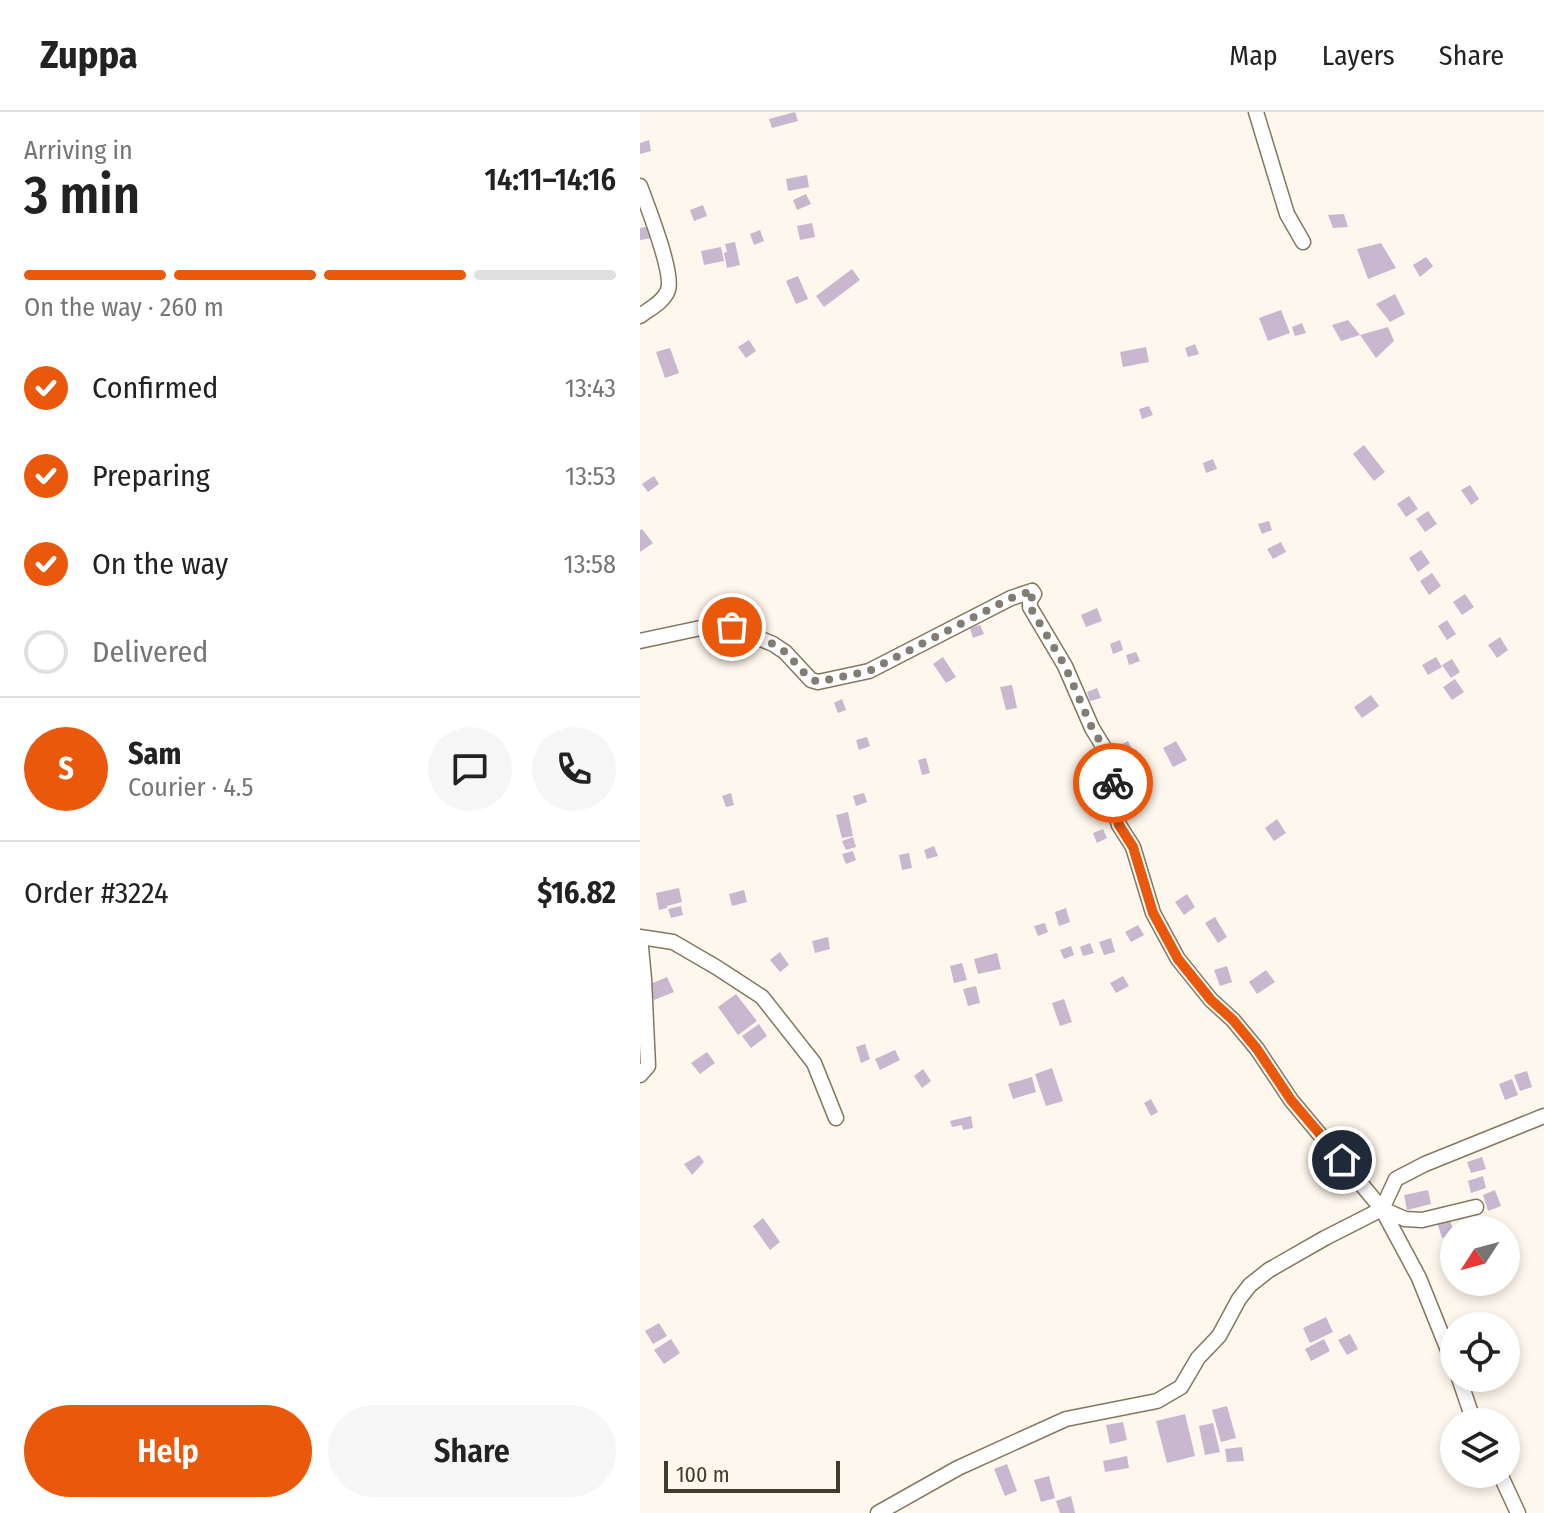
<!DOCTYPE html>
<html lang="en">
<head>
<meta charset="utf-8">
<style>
  body { margin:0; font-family:"Fira Sans Condensed",sans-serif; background:#f6f6f6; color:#222; height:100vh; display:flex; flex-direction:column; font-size:30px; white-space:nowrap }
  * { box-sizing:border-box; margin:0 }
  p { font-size:26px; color:#767676 }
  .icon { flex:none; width:44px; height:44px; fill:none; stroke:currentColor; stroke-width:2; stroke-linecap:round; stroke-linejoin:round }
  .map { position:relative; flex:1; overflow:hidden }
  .panel { display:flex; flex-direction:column; background:#fff; width:640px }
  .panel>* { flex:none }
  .needle { width:52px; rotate:234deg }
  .controls { position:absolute; left:800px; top:1104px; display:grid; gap:16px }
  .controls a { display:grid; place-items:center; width:80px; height:80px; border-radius:50%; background:#fff; box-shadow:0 4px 12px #0003; font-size:40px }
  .scale { position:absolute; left:24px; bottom:20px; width:176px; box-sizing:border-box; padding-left:8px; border:4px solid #403a2f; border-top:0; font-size:22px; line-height:28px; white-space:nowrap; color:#403a2f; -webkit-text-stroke:6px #fef7ed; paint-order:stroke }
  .pin { position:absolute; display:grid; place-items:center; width:68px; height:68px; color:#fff; margin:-34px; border:4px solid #fff; border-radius:50%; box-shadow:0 2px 8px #0007 }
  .courier { position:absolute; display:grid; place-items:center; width:80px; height:80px; margin:-40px; border:6px solid #ea580c; border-radius:50%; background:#fff; color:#222; box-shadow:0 2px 10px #0007 }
  .overview em { font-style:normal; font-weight:600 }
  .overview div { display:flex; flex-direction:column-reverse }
  .overview { display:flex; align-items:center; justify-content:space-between; height:136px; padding:0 24px }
  h1 { font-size:52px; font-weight:600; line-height:60px }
  .bar { display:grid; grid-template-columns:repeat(4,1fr); gap:12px 8px; align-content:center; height:96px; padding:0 24px }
  .bar i { height:10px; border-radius:6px; background:#e0e0e0 }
  .bar .selected { background:#ea580c }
  .bar p { grid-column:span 4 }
  .line { display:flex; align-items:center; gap:20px; padding:0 24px; border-top:2px solid #e0e0e0 }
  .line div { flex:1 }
  .round { display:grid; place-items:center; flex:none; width:84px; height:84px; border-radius:42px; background:#f6f6f6 }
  ol { padding:0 24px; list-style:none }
  li { display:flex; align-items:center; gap:24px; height:88px }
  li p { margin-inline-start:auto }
  li .icon { padding:8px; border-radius:50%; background:#ea580c; color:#fff; stroke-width:4 }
  li:last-child { color:#767676 }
  li i { width:44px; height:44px; border:4px solid #e0e0e0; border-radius:50% }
  .cta { display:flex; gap:16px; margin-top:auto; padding:16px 24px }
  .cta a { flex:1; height:92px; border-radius:48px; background:#ea580c; color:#fff; font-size:32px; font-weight:600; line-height:92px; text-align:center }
  .cta a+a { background:#f6f6f6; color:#222 }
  header { display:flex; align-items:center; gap:48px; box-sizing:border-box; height:112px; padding:0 40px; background:#fff; border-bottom:2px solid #e0e0e0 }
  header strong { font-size:38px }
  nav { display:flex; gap:44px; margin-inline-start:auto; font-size:28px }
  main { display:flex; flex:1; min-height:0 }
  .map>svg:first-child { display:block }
</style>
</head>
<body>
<header>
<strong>Zuppa</strong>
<nav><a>Map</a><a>Layers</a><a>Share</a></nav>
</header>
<main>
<section class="panel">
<div class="overview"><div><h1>3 min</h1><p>Arriving in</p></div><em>14:11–14:16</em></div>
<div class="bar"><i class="selected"></i><i class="selected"></i><i class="selected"></i><i></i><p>On the way · 260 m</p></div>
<ol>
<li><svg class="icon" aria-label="check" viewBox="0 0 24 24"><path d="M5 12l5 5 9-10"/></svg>Confirmed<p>13:43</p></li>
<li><svg class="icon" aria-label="check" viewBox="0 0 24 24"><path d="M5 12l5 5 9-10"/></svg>Preparing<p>13:53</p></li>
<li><svg class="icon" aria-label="check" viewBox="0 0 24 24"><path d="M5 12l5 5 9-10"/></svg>On the way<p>13:58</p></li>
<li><i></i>Delivered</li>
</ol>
<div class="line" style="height:144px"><b class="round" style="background:#ea580c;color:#fff">S</b><div><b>Sam</b><p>Courier · 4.5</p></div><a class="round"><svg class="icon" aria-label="chat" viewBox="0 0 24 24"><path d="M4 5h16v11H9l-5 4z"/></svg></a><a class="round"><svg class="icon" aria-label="phone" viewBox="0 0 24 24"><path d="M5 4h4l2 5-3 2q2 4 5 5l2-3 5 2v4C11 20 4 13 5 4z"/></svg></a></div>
<div class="line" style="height:104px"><div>Order #3224</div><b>$16.82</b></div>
<div class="cta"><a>Help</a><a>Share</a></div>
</section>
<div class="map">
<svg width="904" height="1401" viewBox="0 0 904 1401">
  <rect width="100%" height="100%" fill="#fef7ed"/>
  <!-- building -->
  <path fill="#c9b7cf" d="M155,0L158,9L132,16L129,7Z
    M9,28L11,39L0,42V31Z
    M167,63L169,75L148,79L146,67Z
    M166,82L171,92L157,98L153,88Z
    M63,93L67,104L54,109L50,98Z
    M704,102L708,115L693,116L688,103Z
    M172,111L175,125L160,128L157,114Z
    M10,114L13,126L0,128V116Z
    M120,118L124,129L114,133L110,122Z
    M95,130L100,153L87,156L84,141L87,140L85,132Z
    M741,131L756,156L728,167L717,137Z
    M81,135L84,149L64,153L61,139Z
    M786,145L793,154L780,165L773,153Z
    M212,157L220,168L184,195L176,184Z
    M158,164L168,187L156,192L146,169Z
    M755,182L765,202L750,210L736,192Z
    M641,198L650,221L628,229L619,206Z
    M708,208L720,223L748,215L754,229L736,246L720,223L701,229L692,213Z
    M662,211L666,221L655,224L652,215Z
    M109,228L116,239L106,246L98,235Z
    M555,232L559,242L548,245L545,236Z
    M506,235L509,250L483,255L480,240Z
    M30,236L39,261L25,266L16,240Z
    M509,294L513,303L502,307L499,297Z
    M724,333L745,360L734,369L713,342Z
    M573,347L577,357L566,361L563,351Z
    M14,364L19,372L8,380L2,372Z
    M830,373L839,387L831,393L821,378Z
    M769,384L778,397L766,405L757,392Z
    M788,399L797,412L785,420L776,407Z
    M629,409L632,418L622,422L618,412Z
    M2,417L13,431L0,440V418Z
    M641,430L646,440L633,447L627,437Z
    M781,438L790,451L778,460L769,446Z
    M792,461L801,474L789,483L780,469Z
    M825,482L834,495L822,503L813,490Z
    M457,496L462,509L446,515L441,503Z
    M807,508L816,522L807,528L798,514Z
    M340,513L344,522L333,526L330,516Z
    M860,525L868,538L857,546L848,533Z
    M480,528L483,538L473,542L470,532Z
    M496,540L500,549L489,553L486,543Z
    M303,545L316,565L306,571L293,552Z
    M796,545L802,555L788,563L782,553Z
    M812,547L820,560L811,566L802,553Z
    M815,567L824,580L812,588L803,575Z
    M372,573L377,596L366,598L360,575Z
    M457,576L461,586L450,589L447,580Z
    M731,583L739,594L722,606L714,595Z
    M202,587L206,598L198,601L194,591Z
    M227,625L230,634L219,638L216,628Z
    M488,629L496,646L478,655L470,638Z
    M536,629L547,648L533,655L523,636Z
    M286,646L290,661L282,663L278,648Z
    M494,651L497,661L487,664L483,655Z
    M91,681L94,693L86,695L82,684Z
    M224,681L227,690L216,694L213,684Z
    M208,700L213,724L202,726L196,703Z
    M637,707L646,721L634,729L625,716Z
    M463,717L467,726L457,731L453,721Z
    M213,725L216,735L206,738L202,729Z
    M294,734L298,744L287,747L284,738Z
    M213,739L216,748L206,752L202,742Z
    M269,741L272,756L262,758L259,743Z
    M39,776L42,790L27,794V796L19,798L16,781Z
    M104,778L107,790L92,794L89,782Z
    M547,782L555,795L544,803L535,790Z
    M41,794L43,803L31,806L28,797Z
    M426,796L430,810L419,814L415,800Z
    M575,805L587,825L578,831L565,811Z
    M405,811L408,820L398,824L394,814Z
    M498,813L504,823L491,830L485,820Z
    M188,825L190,837L175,841L172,829Z
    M471,826L475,840L464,843L459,830Z
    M450,831L454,841L443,844L440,835Z
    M431,834L434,843L424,847L420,838Z
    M140,840L149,853L140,860L130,848Z
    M357,841L361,857L338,862L334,847Z
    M322,851L327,868L314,871L310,854Z
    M587,854L592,870L580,874L574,858Z
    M626,858L635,870L617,882L609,870Z
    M483,864L489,874L476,881L470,871Z
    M27,865L34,880L14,888L8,873Z
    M336,874L340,891L328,894L323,877Z
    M96,882L117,909L98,923L78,895Z
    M424,887L432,910L420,914L412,891Z
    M119,912L127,924L111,936L102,924Z
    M225,932L230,947L221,951L216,935Z
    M255,938L260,948L240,958L235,947Z
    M67,940L75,951L60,962L51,951Z
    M412,956L423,989L406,994L395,962Z
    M283,957L291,969L282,976L274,964Z
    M887,959L892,975L880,979L874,963Z
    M392,965L396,980L373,987L368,972Z
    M872,967L878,983L865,988L859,972Z
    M511,987L518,1000L511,1004L504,991Z
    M331,1004L333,1016L323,1018L322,1013L312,1015L310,1009Z
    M59,1043L64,1050L52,1063L44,1052Z
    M842,1045L846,1057L831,1061L827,1050Z
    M843,1064L846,1076L831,1081L828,1069Z
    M788,1078L791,1092L767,1098L764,1083Z
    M855,1078L861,1094L848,1099L843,1083Z
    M809,1105L814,1121L802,1126L797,1110Z
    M123,1106L140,1130L130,1138L113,1114Z
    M686,1205L693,1220L670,1231L663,1216Z
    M19,1211L27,1224L13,1232L5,1219Z
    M710,1222L718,1237L707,1243L698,1228Z
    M31,1227L40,1241L24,1252L14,1238Z
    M684,1227L690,1239L671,1249L665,1237Z
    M587,1294L596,1326L581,1330L572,1298Z
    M545,1302L555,1344L527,1351L516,1309Z
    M483,1310L487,1328L470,1332L466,1313Z
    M573,1311L580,1340L565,1343L559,1314Z
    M602,1335L604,1349L587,1350L585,1337Z
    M487,1344L489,1356L465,1360L463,1349Z
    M367,1352L377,1379L365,1384L354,1357Z
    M409,1364L415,1386L401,1390L394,1368Z
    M431,1384L435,1401H420L416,1389Z"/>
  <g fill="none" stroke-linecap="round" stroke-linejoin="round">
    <!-- street casing -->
    <g stroke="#857760" stroke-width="17">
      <path id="street" d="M616,0L647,102L663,130
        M0,74C7,93 34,161 28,178C24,190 9,197 0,204
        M0,529L70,514L92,515L133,532L145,540L171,568L178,570L229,559L371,486L392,479L394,482L390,488V495L425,554L452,616L463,634L473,670L472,689L479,713L493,735L513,801L538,847L571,888L593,908L617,937L651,988L742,1097L765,1107L782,1108L836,1095
        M0,825L33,830L76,855L122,885L174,951L196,1006
        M0,825L4,867L8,954L0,963
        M742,1097L779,1166L814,1253
        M819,1266L834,1310
        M860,1362L878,1401
        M238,1401L318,1356L426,1307L517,1289L541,1275L558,1246L579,1224L599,1187L610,1173L629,1158L685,1126L742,1097L756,1067L785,1052L904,1004"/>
    </g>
    <!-- street -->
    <use href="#street" stroke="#fff" stroke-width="14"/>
  </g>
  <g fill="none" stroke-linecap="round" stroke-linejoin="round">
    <!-- done -->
    <path stroke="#827c72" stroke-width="8" stroke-dasharray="0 14.4" d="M92,515C109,522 130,528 145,540C156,550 164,565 178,570L229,559L371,486L392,479L394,482L390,488V495L425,554L452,616L463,634L473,671"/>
    <!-- route -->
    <path stroke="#ea580c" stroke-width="10" d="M473,671L472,689L479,713L493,735L513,801L538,847L571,888L593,908L617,937L651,988L702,1048"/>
  </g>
</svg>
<div class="controls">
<a><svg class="needle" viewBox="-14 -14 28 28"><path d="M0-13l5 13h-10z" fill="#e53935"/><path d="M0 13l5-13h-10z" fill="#767676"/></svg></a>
<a><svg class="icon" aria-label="locate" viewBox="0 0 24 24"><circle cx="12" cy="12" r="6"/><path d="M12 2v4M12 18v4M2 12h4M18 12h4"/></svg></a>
<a><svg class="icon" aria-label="layers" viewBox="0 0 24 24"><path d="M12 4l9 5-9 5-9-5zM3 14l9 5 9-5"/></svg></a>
</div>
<div class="scale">100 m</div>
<div class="pin" style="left:92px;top:515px;background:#ea580c"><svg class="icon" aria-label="bag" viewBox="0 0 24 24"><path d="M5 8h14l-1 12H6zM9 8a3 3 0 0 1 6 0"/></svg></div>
<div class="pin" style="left:702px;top:1048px;background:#1f2937"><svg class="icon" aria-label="home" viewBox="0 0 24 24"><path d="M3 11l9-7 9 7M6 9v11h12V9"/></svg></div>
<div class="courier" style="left:473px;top:671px"><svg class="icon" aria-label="bike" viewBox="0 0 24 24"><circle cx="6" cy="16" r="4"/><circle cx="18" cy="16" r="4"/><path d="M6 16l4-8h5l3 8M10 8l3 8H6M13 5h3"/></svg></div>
</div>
</main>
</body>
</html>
